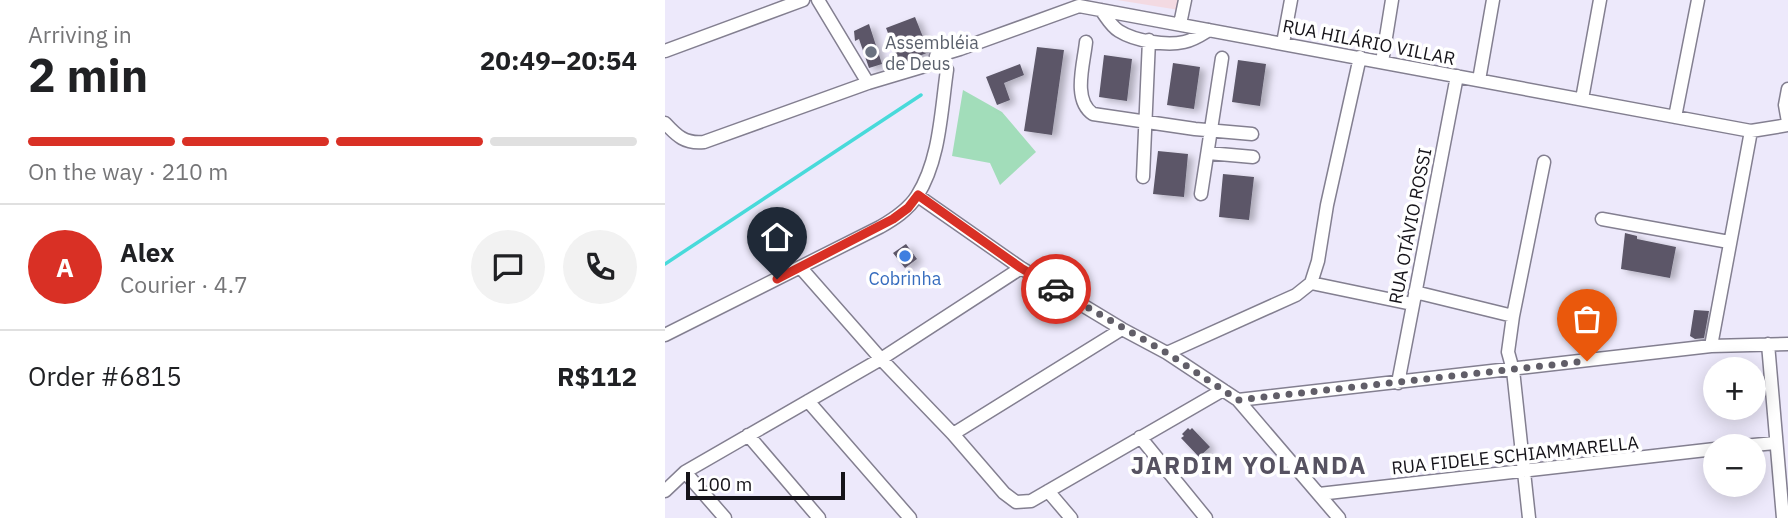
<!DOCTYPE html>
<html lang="en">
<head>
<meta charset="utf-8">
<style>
  body { margin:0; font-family:"IBM Plex Sans",sans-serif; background:#f2f2f2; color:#202124; height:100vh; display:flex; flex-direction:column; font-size:26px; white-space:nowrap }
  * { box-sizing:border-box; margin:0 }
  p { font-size:23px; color:#757577 }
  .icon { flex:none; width:38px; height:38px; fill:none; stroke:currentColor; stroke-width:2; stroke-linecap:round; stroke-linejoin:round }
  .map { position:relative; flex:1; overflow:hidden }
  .details { display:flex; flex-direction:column; background:#fff; width:665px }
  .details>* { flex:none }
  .controls { position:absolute; left:1038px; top:357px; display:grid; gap:14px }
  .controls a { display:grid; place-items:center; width:63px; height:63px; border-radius:50%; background:#fff; box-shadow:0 4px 18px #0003; font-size:35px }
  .scale { position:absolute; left:21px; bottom:18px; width:159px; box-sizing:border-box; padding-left:7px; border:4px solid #151319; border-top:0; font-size:19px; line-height:24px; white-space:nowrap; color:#151319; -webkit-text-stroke:5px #fff; paint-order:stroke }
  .pin { position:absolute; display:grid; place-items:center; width:60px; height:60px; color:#fff; margin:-72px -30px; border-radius:50% 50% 50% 0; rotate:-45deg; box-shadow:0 0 7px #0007 }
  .pin .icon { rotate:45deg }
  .courier { position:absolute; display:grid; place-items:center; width:70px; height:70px; margin:-35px; border:5px solid #d93025; border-radius:50%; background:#fff; color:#222; box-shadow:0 2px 9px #0007 }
  .summary em { font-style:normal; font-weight:700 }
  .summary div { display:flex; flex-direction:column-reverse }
  .summary { display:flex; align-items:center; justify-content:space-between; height:119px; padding:0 28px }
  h1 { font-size:46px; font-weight:700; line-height:52px }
  .bar { display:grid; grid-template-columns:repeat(4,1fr); gap:10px 7px; align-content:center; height:84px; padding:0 28px }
  .bar i { height:9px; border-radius:5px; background:#e0e0e0 }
  .bar .current { background:#d93025 }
  .bar p { grid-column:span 4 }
  .line { display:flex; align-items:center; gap:18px; padding:0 28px; border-top:2px solid #e0e0e0 }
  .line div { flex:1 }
  .round { display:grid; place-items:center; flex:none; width:74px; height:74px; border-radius:37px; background:#f2f2f2 }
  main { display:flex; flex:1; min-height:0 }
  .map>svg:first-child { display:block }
</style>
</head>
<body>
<main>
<section class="details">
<div class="summary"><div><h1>2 min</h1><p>Arriving in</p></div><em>20:49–20:54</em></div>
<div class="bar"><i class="current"></i><i class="current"></i><i class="current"></i><i></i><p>On the way · 210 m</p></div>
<div class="line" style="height:126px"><b class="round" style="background:#d93025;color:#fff">A</b><div><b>Alex</b><p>Courier · 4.7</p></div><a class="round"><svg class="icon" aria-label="chat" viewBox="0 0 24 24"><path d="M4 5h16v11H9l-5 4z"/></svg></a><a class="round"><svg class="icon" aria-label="phone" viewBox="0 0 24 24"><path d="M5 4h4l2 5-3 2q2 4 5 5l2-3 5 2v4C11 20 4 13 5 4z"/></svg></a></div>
<div class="line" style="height:91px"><div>Order #6815</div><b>R$112</b></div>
</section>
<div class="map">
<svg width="1123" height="518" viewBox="0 0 1123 518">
  <defs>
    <filter id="shadow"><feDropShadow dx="5.5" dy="3" stdDeviation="3.5" flood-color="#0004"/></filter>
  </defs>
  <rect width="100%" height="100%" fill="#ede9fb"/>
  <!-- education -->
  <path fill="#f3dae2" d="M452,0H515L514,10Z"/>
  <!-- green -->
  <path fill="#a2ddba" d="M298,90L337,112L371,152L335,185L325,163L287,156Z"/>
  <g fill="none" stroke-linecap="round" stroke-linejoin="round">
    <!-- stream -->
    <path stroke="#48dada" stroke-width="3.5" d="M0,264L256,95"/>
  </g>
  <!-- building -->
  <path fill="#5b5767" filter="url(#shadow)" d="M250,17L264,52L235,64L221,28Z
    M204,24L217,64L204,68L194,39L190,41L189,31Z
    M372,47L399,50L387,135L359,131Z
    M439,55L467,59L462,101L434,97Z
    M573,60L601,64L595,106L567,102Z
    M508,63L535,67L529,109L502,105Z
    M355,64L359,75L339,83L345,100L332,105L321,77Z
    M493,151L523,154L519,197L488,194Z
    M558,174L589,177L584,220L554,217Z
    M960,233L972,236V239L1011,247L1005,278L956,269Z
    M241,244L252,259L240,268L228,253Z
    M1029,310L1044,311L1039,338L1030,339L1025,336Z
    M523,428L525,430L527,428L545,447L534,457L516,438L519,436L517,434Z"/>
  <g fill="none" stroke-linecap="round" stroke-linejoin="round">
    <!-- minor casing -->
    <g stroke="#837f90" stroke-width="15">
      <path id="minor" d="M153,0L203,83
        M436,10C442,18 446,26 454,31C470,41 501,46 519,42C529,40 536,35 544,30
        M515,24L520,0
        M421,42C419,63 407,100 428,114L530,129L587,134
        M618,43L626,0
        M0,51L138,0
        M717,62L727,0
        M270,63L271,56L276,52H285L295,49L414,6L1086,131L1123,125
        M814,80L828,0
        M1123,89L1120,105L1123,122
        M917,99L935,0
        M1010,117L1033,0
        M0,123C12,136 20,144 39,142L203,83L270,63
        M543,153L588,157
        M478,177L484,40
        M536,194L557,58
        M253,196L356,268L457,329L502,353L573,400L674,518
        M937,219L1064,242
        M135,267L216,359L288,434L339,493L351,502L366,501L558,390
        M646,283L747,304
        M750,292L848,316
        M0,335L215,227C229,219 243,210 252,196C275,160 276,111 282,70
        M1103,344L1118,518
        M1046,346L1086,131
        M502,353L631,295L646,283L653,261L662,205L695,57
        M733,383L792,76
        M573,400L1046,346L1123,344
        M143,401L245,518
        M288,434L457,329
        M83,435L154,518
        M475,437L541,518
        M1078,446L1110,443
        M20,472L60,518
        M0,491L20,472L216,359L356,268
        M383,491L406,518
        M654,494L1050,449
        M864,518L848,370L843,352L848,316L879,162"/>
    </g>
    <!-- minor -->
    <use href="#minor" stroke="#fff" stroke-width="12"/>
  </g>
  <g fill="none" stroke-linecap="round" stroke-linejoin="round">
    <!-- done -->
    <path stroke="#615e68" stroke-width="7" stroke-dasharray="0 12.6" d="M391,289L502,353L573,400L922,361"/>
    <!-- route -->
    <path stroke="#d93025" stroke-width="9" d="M112,279L228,219L243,208L253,195L356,268L391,289"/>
  </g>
  <!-- markers -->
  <circle fill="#6b7280" stroke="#fff" stroke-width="2.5" cx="206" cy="52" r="7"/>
  <circle fill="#3f7fe0" stroke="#fff" stroke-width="2.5" cx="240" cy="256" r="7"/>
  <g text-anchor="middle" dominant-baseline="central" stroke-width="7" stroke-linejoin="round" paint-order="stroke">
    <!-- worship labels -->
    <g font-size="18" fill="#5b616d" stroke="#fff" text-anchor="start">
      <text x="220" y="42">Assembléia<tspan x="220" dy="21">de Deus</tspan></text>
    </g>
    <!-- street labels -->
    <g font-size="18" fill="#151319" stroke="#fff">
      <text transform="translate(704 42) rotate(11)">RUA HILÁRIO VILLAR</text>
      <text transform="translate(745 226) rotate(-79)">RUA OTÁVIO ROSSI</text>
      <text transform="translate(850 455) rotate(-6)">RUA FIDELE SCHIAMMARELLA</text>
    </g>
    <!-- shop labels -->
    <g font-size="18" fill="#366cbe" stroke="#fff">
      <text x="240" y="278">Cobrinha</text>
    </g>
    <!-- district labels -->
    <g font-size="24" font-weight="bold" letter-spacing="2" fill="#565261" stroke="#fff">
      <text x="584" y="465">JARDIM YOLANDA</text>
    </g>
  </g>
</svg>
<div class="controls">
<a>+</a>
<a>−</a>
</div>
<div class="scale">100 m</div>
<div class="pin" style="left:922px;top:361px;background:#ea580c"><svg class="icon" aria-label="bag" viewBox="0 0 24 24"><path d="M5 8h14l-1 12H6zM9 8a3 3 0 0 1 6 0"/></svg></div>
<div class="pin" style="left:112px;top:279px;background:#1f2937"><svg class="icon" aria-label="home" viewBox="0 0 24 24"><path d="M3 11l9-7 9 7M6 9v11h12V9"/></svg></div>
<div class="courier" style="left:391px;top:289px"><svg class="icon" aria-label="car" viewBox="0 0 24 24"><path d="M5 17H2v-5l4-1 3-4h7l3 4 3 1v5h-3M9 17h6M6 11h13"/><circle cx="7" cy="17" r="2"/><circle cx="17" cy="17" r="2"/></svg></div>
</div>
</main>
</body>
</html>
